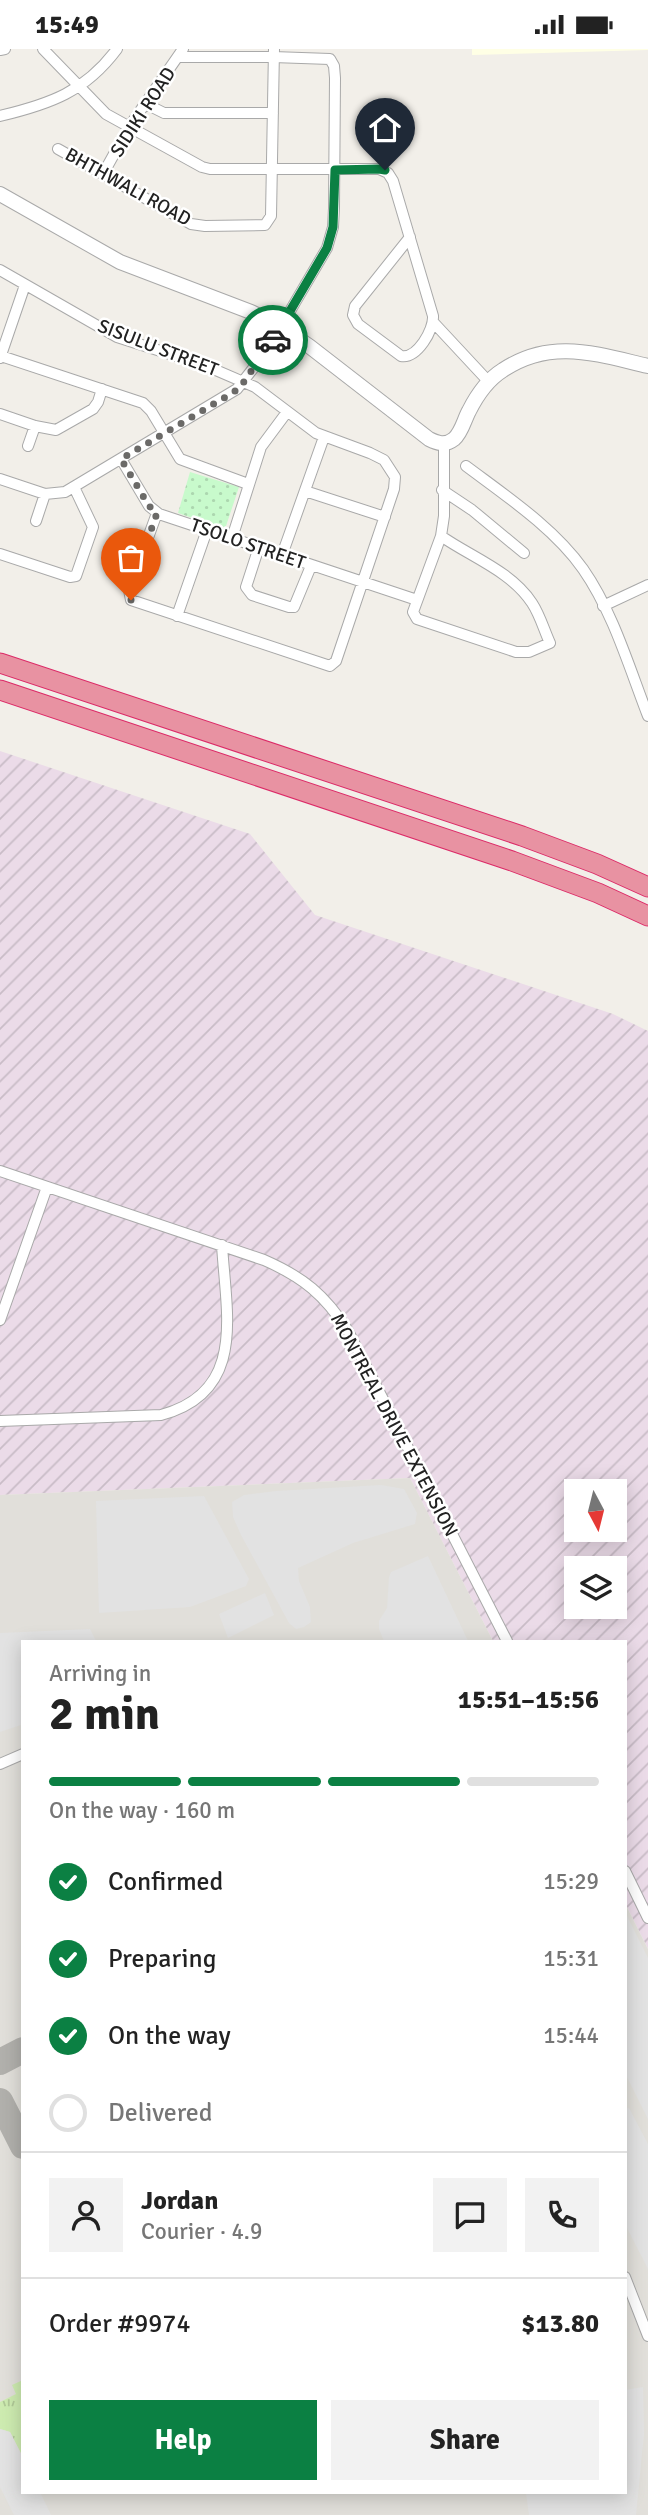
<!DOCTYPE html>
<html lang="en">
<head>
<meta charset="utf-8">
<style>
  body { margin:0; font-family:Signika,sans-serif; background:#f2f2f2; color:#222; height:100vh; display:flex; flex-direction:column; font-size:26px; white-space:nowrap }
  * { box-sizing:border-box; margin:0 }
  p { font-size:23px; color:#767676 }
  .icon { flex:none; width:38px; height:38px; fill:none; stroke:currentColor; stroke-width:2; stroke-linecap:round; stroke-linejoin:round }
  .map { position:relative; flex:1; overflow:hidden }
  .drawer { position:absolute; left:21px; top:1591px; width:606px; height:854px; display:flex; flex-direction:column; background:#fff; border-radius:0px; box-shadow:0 4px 18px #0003 }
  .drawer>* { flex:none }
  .needle { width:46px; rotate:173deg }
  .controls { position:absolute; left:564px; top:1430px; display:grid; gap:14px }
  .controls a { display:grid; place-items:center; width:63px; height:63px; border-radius:0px; background:#fff; box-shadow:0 4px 18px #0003; font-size:35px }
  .pin { position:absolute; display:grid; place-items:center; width:60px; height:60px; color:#fff; margin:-72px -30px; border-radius:50% 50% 50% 0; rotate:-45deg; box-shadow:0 0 7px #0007 }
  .pin .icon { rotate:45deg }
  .courier { position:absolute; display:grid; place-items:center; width:70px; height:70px; margin:-35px; border:5px solid #0b8043; border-radius:50%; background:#fff; color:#222; box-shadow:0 2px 9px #0007 }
  .head em { font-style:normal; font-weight:700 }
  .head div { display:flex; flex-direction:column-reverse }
  .head { display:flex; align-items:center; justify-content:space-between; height:119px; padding:0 28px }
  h1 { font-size:46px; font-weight:700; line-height:52px }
  .bar { display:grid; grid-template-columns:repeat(4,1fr); gap:10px 7px; align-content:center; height:84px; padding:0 28px }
  .bar i { height:9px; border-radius:5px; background:#e0e0e0 }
  .bar .active { background:#0b8043 }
  .bar p { grid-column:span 4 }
  .line { display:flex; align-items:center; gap:18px; padding:0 28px; border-top:2px solid #e0e0e0 }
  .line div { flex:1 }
  .round { display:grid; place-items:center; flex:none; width:74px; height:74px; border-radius:0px; background:#f2f2f2 }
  ol { padding:0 28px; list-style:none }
  li { display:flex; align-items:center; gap:21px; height:77px }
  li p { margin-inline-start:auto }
  li .icon { padding:7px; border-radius:50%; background:#0b8043; color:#fff; stroke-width:4 }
  li:last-child { color:#767676 }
  li i { width:38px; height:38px; border:4px solid #e0e0e0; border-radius:50% }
  .primary-button { display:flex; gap:14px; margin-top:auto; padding:14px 28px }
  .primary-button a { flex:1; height:80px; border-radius:0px; background:#0b8043; color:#fff; font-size:28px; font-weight:700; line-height:80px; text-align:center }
  .primary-button a+a { background:#f2f2f2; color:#222 }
  .status { display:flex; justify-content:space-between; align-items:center; height:49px; padding:0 35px; background:#fff; direction:ltr }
  .status svg { height:19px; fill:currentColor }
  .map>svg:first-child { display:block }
</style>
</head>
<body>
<div class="status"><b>15:49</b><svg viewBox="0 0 49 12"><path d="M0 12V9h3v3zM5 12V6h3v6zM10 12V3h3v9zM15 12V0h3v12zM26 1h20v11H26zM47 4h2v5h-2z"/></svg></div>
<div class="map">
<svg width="648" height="2466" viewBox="0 0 648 2466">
  <defs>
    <pattern id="industrial-furrows" width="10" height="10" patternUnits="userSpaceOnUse" patternTransform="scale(1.75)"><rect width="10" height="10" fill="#ebdbe8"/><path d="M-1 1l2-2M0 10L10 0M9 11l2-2" fill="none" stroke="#c9bcc7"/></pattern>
    <pattern id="grass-tufts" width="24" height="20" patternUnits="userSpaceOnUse" patternTransform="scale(1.75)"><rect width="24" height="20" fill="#cdebb0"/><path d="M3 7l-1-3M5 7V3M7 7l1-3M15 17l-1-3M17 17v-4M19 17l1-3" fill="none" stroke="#b0c997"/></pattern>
    <pattern id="park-dots" width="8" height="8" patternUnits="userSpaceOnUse" patternTransform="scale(1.75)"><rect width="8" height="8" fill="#c8facc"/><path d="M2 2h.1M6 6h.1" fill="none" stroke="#acd6af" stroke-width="1.8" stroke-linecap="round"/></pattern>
  </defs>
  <rect width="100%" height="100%" fill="#f2efe9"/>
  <!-- industrial -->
  <path fill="url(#industrial-furrows)" fill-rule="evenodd" d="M0,702L250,785L315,866L613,965L648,982V1900L625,1854V1592H493L410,1429L0,1446ZM576,1442H614V1480H576ZM576,1519H614V1558H576Z"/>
  <!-- education -->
  <path fill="#ffffe5" d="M472,0H648V1L472,6Z"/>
  <!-- airport -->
  <path fill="#e1dfda" d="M410,1429L493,1592H23V2443H625V1854L648,1900V2466H0V1446Z"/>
  <!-- grass -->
  <path fill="url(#grass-tufts)" d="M23,2331V2408L10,2383L0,2380V2353L16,2345L12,2336Z"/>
  <!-- park -->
  <path fill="url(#park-dots)" d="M190,423L239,438L226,477L221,479L178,464Z"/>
  <!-- parking -->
  <path fill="#e2e2e2" d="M381,1436L404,1440L417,1464L415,1475L353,1494L298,1519L299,1532L310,1558L311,1573L304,1578L296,1580L289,1574L241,1486L233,1468L232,1453L244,1446L276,1442Z
    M204,1447L249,1530L246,1537L190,1558L99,1564L96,1452Z
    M428,1507L468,1592H384L379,1580V1572L387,1559L389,1528L391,1523Z
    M265,1544L274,1566L228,1589L219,1565Z
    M90,1580L96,1592H23V1646L20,1647L23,1655V1677L21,1676L0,1683V1584Z
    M625,1863L648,1909V2070L625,2024Z
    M629,2059L648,2095V2220L625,2175V2060Z
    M643,2338L644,2385L636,2466H529L526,2444L530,2443H625V2341Z
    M0,2380L10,2383L23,2409V2443H40L51,2466H14L0,2438Z"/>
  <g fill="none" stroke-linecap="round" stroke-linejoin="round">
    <!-- taxiway -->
    <path stroke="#b1b0ac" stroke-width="26" d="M0,2013L23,2001
      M0,2052L23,2097"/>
    <!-- minor casing -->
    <g stroke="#a9a9a9" stroke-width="12">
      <path id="minor" d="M43,0L106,65L202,118L210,120H379L388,124L393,132L433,267C434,281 417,310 401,307L358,275L353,266L355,257L410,188
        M0,1L5,0
        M146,55L164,64H273
        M0,67C50,55 85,43 117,0
        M58,100L191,175L205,177L265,176L271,167L274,0
        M103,125L129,78L183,0
        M0,221L117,288L204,316L255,338L316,384L370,404L384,411L395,428L394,440L336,612L330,617L131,551L129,541L157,464
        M434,274L488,332
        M1,307L143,354L151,362L180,410L248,435
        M0,309L25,236
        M0,365L35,377L56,381L93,360L98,353L102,340
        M28,397L35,377
        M121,410L149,457L159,465L417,551
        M466,417C506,447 554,479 583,520C613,563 629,618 648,667
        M0,430L45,445L65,443L237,340L266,303L327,199L333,178L334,159L335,29L334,17L330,10L273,8H179
        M442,441L472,461L524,504
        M305,442L385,468
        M36,472L45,445
        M441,487L413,563L417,570L516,603H529L550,594C544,581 540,566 532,554C511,522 471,508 441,487L444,467V394
        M232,489L261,398L287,363
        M259,498L246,538L252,546L289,558H294L311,517
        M0,505L70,528L76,527L93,478L74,438
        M282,506L324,388
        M603,557L648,536
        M177,567L207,481
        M0,1122L264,1211C303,1228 325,1246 348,1282L507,1592
        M0,1271L47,1138
        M0,1372L161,1366C247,1343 226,1265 222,1196
        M0,1715L23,1705
        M625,1822L648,1869
        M625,2228L648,2287"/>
    </g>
    <!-- tertiary casing -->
    <g stroke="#a9a9a9" stroke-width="16">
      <path id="tertiary" d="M0,145L120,213L251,263L281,278L309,297L429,390C437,394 445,397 454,390C462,383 464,371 469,362C477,346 487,331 503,321C551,289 596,305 648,317"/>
    </g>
    <!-- motorway casing -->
    <g stroke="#dc2a67" stroke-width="21">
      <path id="motorway" d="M0,614L522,787L597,815L648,838
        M0,641L512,812L598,844L648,867"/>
    </g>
    <!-- minor -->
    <use href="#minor" stroke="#fff" stroke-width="10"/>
    <!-- tertiary -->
    <use href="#tertiary" stroke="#fff" stroke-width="14"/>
    <!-- motorway -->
    <use href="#motorway" stroke="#e892a2" stroke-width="19"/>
  </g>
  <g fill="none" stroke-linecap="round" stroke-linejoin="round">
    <!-- done -->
    <path stroke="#6b6a68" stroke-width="7" stroke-dasharray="0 12.6" d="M131,551L130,541L157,464L149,457L121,410L234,343L243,334L273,291"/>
    <!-- route -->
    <path stroke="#0b8043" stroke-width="9" d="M273,291L327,199L333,178L335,121L379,120L385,121"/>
  </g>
  <g text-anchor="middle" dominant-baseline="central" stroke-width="5" stroke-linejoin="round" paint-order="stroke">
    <!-- street labels -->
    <g font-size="19" fill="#222" stroke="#fff">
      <text transform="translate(143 63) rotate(-57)">SIDIKI ROAD</text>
      <text transform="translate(128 138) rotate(29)">BHTHWALI ROAD</text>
      <text transform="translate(158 299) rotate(21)">SISULU STREET</text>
      <text transform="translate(248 495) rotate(19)">TSOLO STREET</text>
      <text transform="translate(394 1376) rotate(62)">MONTREAL DRIVE EXTENSION</text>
    </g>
  </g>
</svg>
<div class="controls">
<a><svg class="needle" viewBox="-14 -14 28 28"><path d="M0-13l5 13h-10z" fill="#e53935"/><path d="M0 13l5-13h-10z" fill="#767676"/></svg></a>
<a><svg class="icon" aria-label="layers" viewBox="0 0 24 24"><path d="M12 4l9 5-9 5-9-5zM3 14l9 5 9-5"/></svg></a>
</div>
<div class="pin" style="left:131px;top:551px;background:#ea580c"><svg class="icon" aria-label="bag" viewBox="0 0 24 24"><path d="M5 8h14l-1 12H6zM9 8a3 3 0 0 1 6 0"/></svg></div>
<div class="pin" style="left:385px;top:121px;background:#1f2937"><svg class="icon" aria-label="home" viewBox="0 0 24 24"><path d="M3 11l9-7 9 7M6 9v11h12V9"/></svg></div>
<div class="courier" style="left:273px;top:291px"><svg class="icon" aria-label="car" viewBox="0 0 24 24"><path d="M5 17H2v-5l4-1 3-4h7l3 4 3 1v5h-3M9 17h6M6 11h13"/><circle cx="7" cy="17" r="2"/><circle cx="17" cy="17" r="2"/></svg></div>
<section class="drawer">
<div class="head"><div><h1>2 min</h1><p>Arriving in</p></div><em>15:51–15:56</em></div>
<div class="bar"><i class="active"></i><i class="active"></i><i class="active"></i><i></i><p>On the way · 160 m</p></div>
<ol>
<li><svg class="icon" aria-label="check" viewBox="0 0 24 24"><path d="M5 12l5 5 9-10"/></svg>Confirmed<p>15:29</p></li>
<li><svg class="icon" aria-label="check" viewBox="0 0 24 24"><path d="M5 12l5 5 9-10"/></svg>Preparing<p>15:31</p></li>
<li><svg class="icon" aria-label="check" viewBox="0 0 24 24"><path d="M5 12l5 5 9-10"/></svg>On the way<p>15:44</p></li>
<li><i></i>Delivered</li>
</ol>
<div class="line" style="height:126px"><a class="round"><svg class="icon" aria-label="person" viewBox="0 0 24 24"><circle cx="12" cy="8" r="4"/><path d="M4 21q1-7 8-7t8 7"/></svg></a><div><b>Jordan</b><p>Courier · 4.9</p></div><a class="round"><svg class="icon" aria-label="chat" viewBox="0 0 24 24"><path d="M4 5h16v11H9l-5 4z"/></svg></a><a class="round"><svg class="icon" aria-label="phone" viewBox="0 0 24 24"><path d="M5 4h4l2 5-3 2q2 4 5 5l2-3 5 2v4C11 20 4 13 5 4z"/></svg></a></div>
<div class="line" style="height:91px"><div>Order #9974</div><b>$13.80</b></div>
<div class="primary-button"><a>Help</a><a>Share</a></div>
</section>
</div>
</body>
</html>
